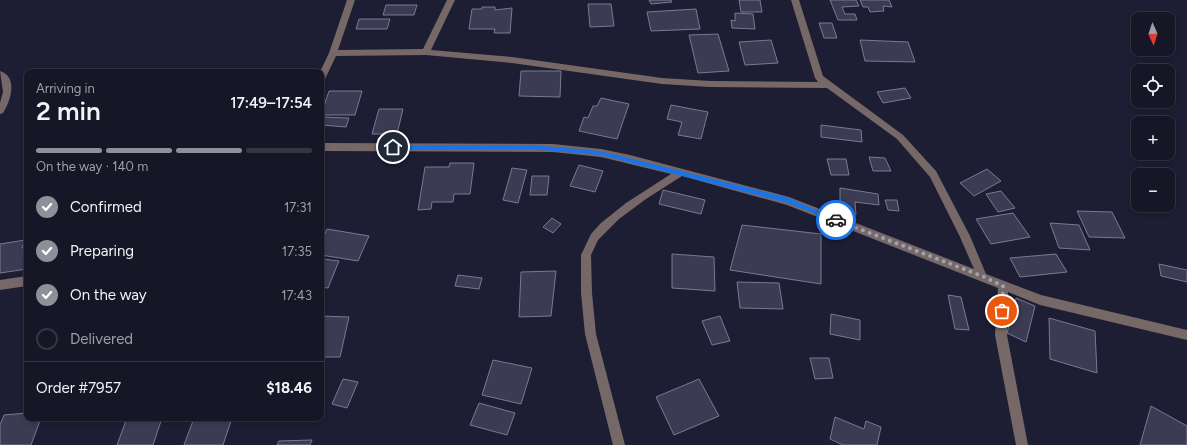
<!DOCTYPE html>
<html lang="en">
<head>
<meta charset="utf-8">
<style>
  body { margin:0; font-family:Figtree,sans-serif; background:#232332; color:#f1f3f6; height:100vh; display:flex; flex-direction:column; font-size:15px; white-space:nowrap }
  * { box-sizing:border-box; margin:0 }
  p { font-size:13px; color:#9e9fa7 }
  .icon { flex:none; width:22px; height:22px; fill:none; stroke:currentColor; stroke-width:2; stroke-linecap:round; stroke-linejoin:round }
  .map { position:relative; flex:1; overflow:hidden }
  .sheet { position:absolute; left:24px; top:69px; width:300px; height:352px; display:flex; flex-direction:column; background:#161626; border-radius:8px; box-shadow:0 2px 6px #0003,0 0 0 1px #353543 }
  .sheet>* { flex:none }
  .needle { width:26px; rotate:177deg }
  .controls { position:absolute; left:1131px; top:12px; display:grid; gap:8px }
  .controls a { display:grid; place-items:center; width:44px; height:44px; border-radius:8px; background:#161626; box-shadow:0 2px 6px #0003,0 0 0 1px #353543; font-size:20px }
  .pin { position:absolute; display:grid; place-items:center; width:34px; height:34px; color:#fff; margin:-17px; border:2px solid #fff; border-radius:50%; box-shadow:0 1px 4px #0007 }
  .courier { position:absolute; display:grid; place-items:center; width:40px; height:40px; margin:-20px; border:3px solid #1a73e8; border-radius:50%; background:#fff; color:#222; box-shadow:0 1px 5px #0007 }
  .headline em { font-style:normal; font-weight:600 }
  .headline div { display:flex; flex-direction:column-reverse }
  .headline { display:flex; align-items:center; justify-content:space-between; height:68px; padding:0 12px }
  h1 { font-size:26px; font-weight:600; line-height:30px }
  .bar { display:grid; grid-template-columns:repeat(4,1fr); gap:6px 4px; align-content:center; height:48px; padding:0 12px }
  .bar i { height:5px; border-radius:3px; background:#353543 }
  .bar .active { background:#8c9099 }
  .bar p { grid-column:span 4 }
  .line { display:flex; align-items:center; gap:10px; padding:0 12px; border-top:1px solid #353543 }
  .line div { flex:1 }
  ol { padding:0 12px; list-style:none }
  li { display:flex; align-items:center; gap:12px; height:44px }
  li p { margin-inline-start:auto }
  li .icon { padding:4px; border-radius:50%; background:#8c9099; color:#fff; stroke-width:4 }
  li:last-child { color:#9e9fa7 }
  li i { width:22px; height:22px; border:2px solid #353543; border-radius:50% }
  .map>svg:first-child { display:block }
</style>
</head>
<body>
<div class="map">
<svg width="1187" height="445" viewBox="0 0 1187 445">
  <rect width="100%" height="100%" fill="#1d1e33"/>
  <!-- building -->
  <path fill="#3b3c53" stroke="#787a94" d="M649,0H671L672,2L651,4Z
    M739,0H760L762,12H741Z
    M830,0H856L859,6L842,7L845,14H855L857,20H838Z
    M860,0H889L892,7L883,6L884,11L870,12L868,7H863Z
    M588,4H611L614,26L590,27Z
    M386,5H417L414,15H383Z
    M482,7H495V10L512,8L510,33H494L495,29H469L472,9H482Z
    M696,9L700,29L651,31L647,12Z
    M735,13L753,14L755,29L732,28L731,20L735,21Z
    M359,19H390L387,29H356Z
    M819,23H832L837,38H824Z
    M718,34L729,71L698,73L689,35Z
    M771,40L778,63L745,65L739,42Z
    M860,40L908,42L915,62L865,61Z
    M521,71H561L560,97L519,96Z
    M905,88L911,98L883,103L877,92Z
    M329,91H362L355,115H321Z
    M601,98L629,104L617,139L579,131L584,117L588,118L593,106H597Z
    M671,105L708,112L701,139L678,135L682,122L667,119Z
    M379,109H403L397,134H372Z
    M321,117L349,118L346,127L321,125Z
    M821,125L861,130L862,142L821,137Z
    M869,157L885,158L891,171H873Z
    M827,159H846L849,175H831Z
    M450,163H474L470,194H454L453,202H432L431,209L418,210L425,167H449Z
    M579,165L603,171L595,192L570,186Z
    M512,168L527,170L518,203L503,200Z
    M987,169L1001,181L974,196L960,183Z
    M532,176H549L547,195H530Z
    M840,188L878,194L879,205L855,202L856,215L840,213Z
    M663,190L705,200L701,214L659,204Z
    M1001,191L1015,208L998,212L986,194Z
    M885,200H897L899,211L888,210Z
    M1077,211L1112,212L1125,238L1089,237Z
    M1013,213L1030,237L991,244L976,219Z
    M552,218L561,224L553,233L543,227Z
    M1050,223L1079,225L1090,250L1059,248Z
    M742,225L821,234V284L730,270Z
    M327,229L369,236L358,261L321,255V242Z
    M25,240L22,248L27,247V269L0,273V244Z
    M672,254L714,257L715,291L672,288Z
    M1056,254L1067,272L1020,277L1010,258Z
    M323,259L339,261L328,288L321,287V263Z
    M1159,264L1187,270V282L1161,276Z
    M556,271L551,316L519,317L521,272Z
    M458,275L482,278L479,289L455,286Z
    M737,282L779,283L783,309L740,308Z
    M948,295L961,297L969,330L955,329Z
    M1016,298L1035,306L1026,342L1007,333Z
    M831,314L860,320V340L830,334Z
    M321,316L349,317L340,357H321Z
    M720,316L730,341L712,345L702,321Z
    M1049,318L1095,331L1097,373L1050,359Z
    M810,358H829L833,378L815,379Z
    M493,360L532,368L521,404L482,395Z
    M343,379L358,382L347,408L332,404Z
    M699,379L719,416L674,435L656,397Z
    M479,403L515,413L507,435L470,425Z
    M1151,406L1187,426V445H1140Z
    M27,413V418H41L31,445H0V425L4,415Z
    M835,417L864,429L866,421L881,427L877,445H843L830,439Z
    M127,418H162L153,445H117Z
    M194,418H232L223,445H184Z
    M312,440L310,445H277L279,441Z"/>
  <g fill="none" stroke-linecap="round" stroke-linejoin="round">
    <!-- minor -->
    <path fill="#766867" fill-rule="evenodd" d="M347,0H355L338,50L423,49L447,0H455L431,50L512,57L662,78L710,81L818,82L815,78L791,0H799L823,76L903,135L936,171L970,236L986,274L1041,295L1187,330V340L1040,305L1008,292L1007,335L1028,445H1016L995,335L998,288L787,205L682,176L646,199L619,219L598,240L591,255L592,293L596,334L625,445H613L585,334L581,293V255L591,234L601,223L626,203L671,174L601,157L553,152L321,151V143L553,144L601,149L630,155L789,197L974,269L960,237L930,177L897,139L827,88L710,87L662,84L512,63L426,55L336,56L325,79L321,82L320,72L329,53Z
      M0,71C19,77 10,102 3,113L0,114V103L3,92Z
      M27,276V286L0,290V280Z"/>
  </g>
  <!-- route -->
  <path fill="#1a73e8" d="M531,145L600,151L789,198L839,220L836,222L788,203L600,155L531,149L393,150L390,147L393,145Z"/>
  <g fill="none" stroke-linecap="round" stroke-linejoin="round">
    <!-- done -->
    <path stroke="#a0a2b2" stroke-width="4" stroke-dasharray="0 7.2" d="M836,220L982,276L1003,286L1002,311"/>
  </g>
</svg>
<div class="controls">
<a><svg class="needle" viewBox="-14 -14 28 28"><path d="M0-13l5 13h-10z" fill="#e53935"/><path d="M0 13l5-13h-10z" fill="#9e9fa7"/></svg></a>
<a><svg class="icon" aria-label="locate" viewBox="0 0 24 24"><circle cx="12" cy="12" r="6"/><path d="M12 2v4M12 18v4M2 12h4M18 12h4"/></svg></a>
<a>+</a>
<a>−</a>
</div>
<div class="pin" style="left:1002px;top:311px;background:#ea580c"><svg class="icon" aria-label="bag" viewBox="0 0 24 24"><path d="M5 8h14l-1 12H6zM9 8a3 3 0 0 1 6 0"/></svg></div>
<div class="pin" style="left:393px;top:147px;background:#1f2937"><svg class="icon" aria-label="home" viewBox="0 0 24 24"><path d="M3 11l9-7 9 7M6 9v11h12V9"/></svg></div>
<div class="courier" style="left:836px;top:220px"><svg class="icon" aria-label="car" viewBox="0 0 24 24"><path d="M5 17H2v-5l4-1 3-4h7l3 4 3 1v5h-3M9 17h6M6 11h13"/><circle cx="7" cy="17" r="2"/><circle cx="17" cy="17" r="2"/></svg></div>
<section class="sheet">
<div class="headline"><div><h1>2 min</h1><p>Arriving in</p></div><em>17:49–17:54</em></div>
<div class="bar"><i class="active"></i><i class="active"></i><i class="active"></i><i></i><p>On the way · 140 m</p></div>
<ol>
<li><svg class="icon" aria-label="check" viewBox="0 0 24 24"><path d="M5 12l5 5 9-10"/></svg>Confirmed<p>17:31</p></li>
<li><svg class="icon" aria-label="check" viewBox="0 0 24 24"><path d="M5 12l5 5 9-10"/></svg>Preparing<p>17:35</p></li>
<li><svg class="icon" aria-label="check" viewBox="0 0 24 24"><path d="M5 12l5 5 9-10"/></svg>On the way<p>17:43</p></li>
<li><i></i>Delivered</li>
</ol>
<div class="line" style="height:52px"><div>Order #7957</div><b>$18.46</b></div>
</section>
</div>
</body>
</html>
